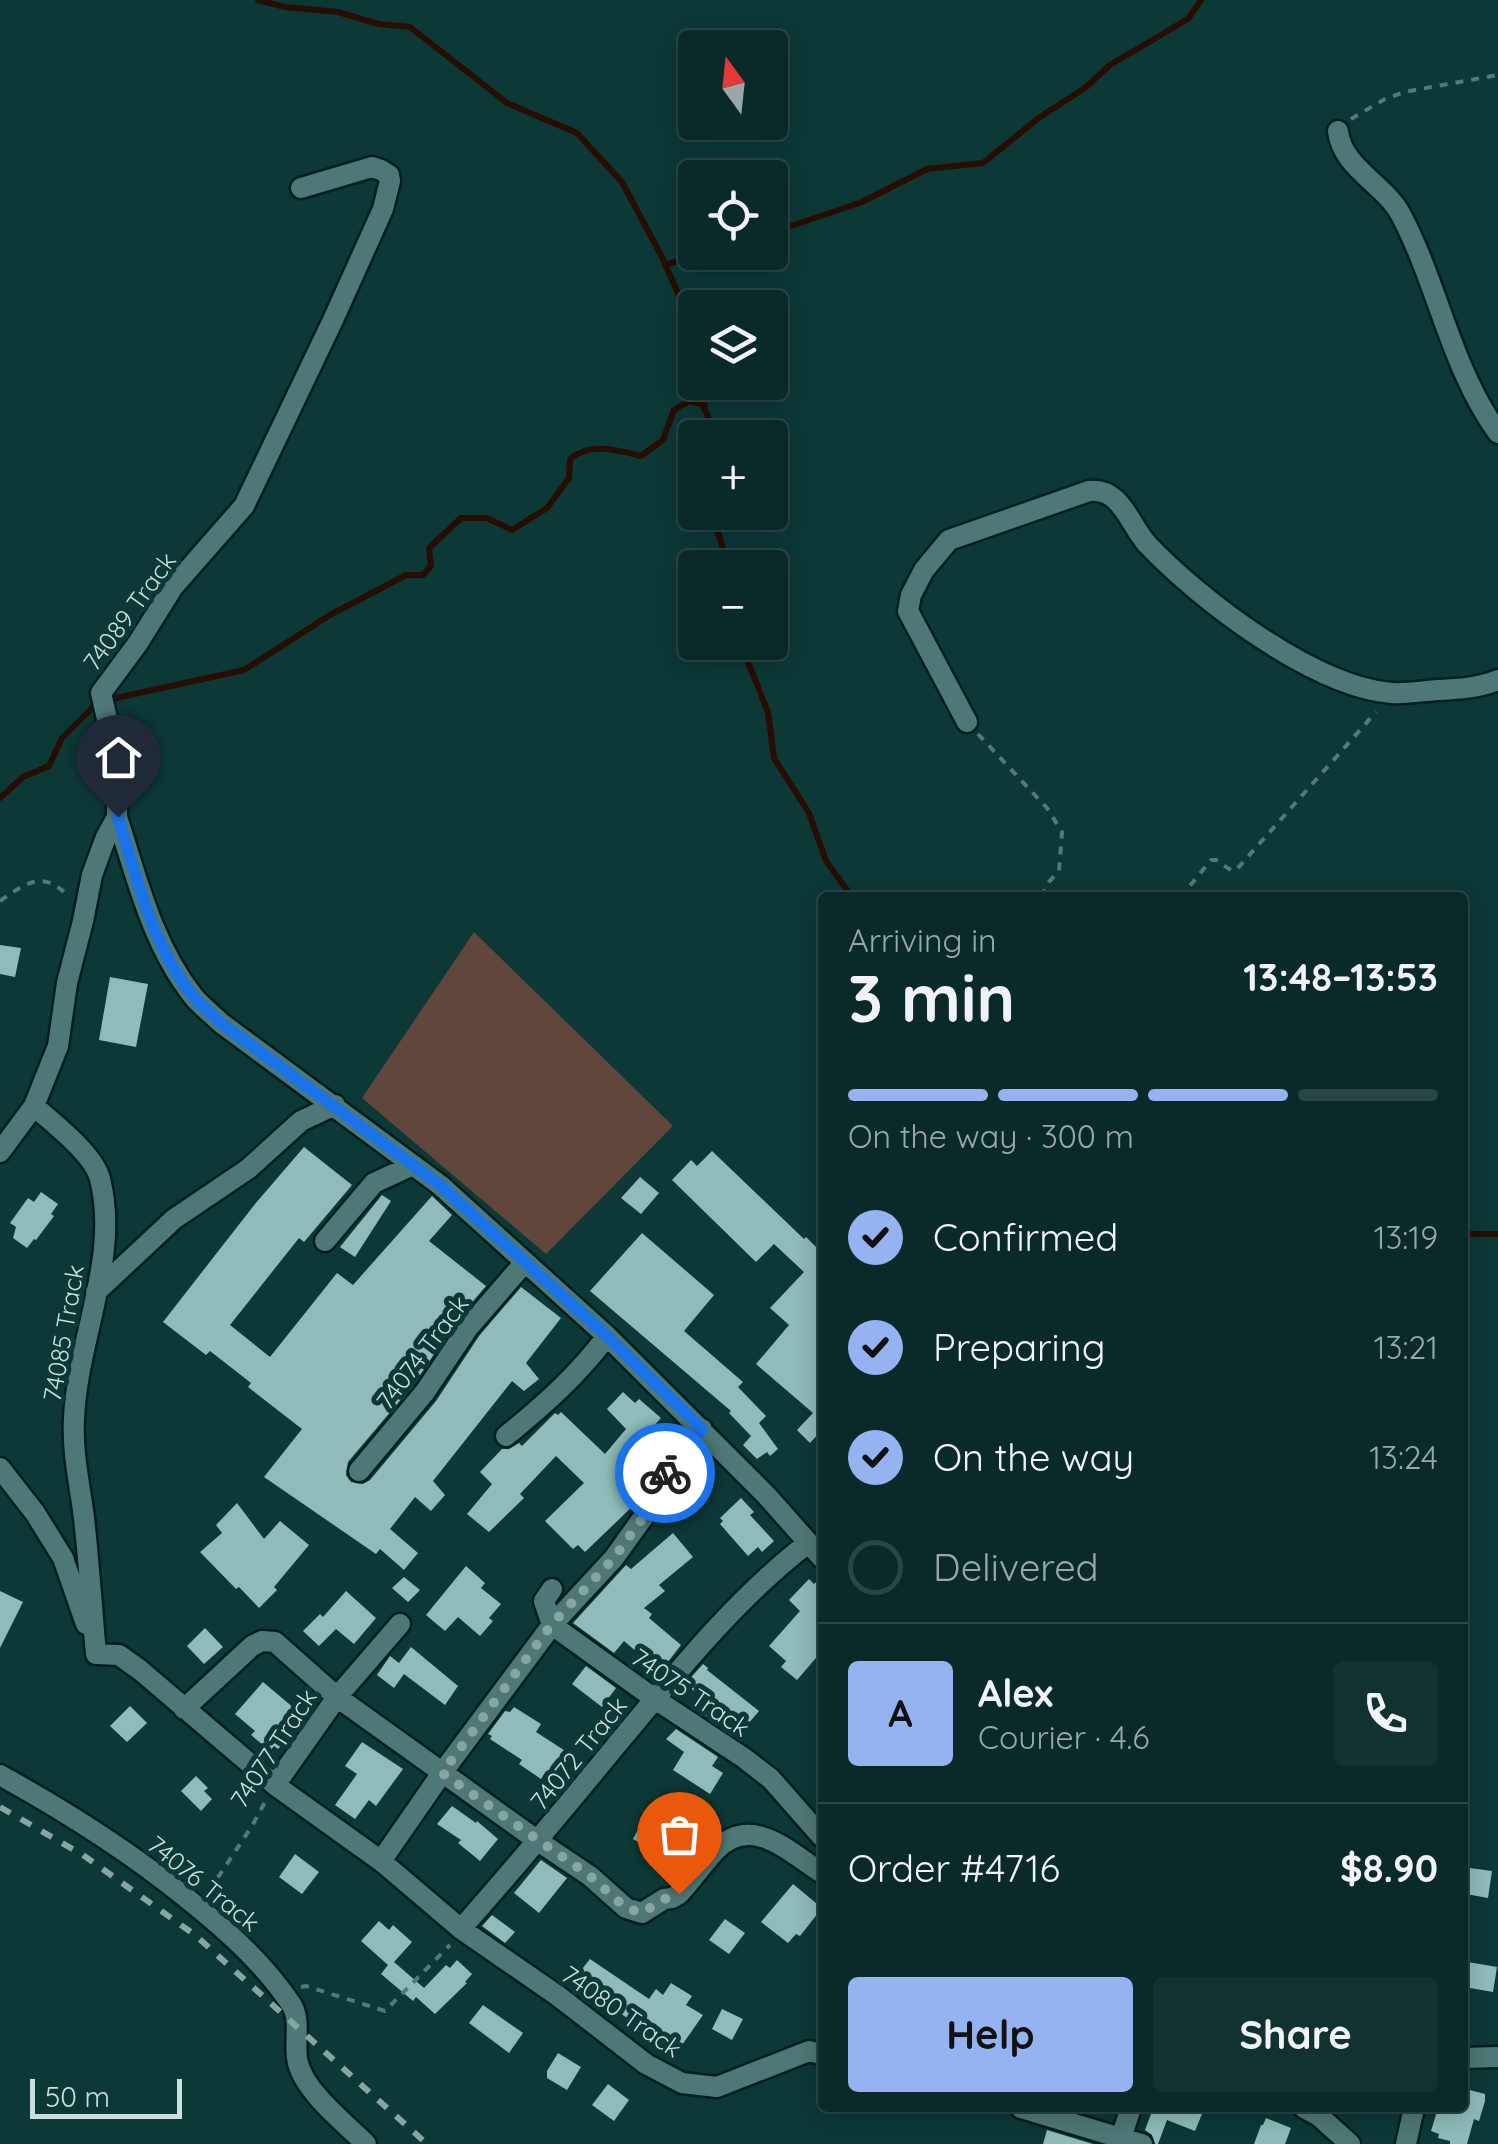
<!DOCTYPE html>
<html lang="en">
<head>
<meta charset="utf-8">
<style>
  body { margin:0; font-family:Quicksand,sans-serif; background:#123230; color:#f1f3f6; height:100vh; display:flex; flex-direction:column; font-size:38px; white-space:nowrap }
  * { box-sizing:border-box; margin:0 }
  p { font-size:32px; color:#99a7a8 }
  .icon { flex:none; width:55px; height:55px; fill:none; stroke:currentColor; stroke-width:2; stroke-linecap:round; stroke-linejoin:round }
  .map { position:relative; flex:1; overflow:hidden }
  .details { position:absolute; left:818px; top:892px; width:650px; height:1220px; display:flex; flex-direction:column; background:#092a28; border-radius:10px; box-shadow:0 5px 25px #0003,0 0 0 2px #294645 }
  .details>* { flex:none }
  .needle { width:65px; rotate:345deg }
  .tools { position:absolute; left:678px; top:30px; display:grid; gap:20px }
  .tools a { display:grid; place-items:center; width:110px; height:110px; border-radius:10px; background:#092a28; box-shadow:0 5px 25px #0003,0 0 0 2px #294645; font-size:50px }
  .scale { position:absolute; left:30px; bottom:25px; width:152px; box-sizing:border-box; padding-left:10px; border:5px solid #c9dfdd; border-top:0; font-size:28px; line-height:35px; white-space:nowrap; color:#c9dfdd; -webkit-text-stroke:8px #0c3836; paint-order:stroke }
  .pin { position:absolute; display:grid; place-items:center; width:85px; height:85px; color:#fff; margin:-102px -42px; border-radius:50% 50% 50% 0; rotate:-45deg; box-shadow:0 0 10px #0007 }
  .pin .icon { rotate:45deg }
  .courier { position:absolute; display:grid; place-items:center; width:100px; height:100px; margin:-50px; border:8px solid #1a73e8; border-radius:50%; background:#fff; color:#222; box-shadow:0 2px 12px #0007 }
  .head em { font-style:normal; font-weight:800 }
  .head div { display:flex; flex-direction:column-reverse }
  .head { display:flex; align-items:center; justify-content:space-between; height:170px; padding:0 30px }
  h1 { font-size:65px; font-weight:800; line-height:75px }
  .bar { display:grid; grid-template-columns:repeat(4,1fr); gap:15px 10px; align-content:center; height:120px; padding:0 30px }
  .bar i { height:12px; border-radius:8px; background:#294645 }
  .bar .current { background:#95b2f1 }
  .bar p { grid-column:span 4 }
  .line { display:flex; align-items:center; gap:25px; padding:0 30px; border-top:2px solid #294645 }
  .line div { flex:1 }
  .round { display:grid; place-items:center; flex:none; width:105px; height:105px; border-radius:10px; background:#123230 }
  ol { padding:0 30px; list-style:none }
  li { display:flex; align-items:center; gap:30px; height:110px }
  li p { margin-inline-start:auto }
  li .icon { padding:10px; border-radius:50%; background:#95b2f1; color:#111; stroke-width:4 }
  li:last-child { color:#99a7a8 }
  li i { width:55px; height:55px; border:5px solid #294645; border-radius:50% }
  .action { display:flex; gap:20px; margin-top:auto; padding:20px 30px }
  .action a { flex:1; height:115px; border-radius:10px; background:#95b2f1; color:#111; font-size:40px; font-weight:800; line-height:115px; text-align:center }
  .action a+a { background:#123230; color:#f1f3f6 }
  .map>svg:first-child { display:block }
</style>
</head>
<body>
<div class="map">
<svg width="1498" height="2144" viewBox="0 0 1498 2144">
  <rect width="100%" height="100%" fill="#0c3836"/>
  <!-- green -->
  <path fill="#60463b" d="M474,932L673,1126L546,1254L362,1098Z"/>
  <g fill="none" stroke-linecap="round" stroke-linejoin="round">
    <!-- stream -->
    <path stroke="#270d03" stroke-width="6" d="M258,0L285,7L338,12L379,24L410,27L507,103L577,133L622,182L662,257L692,325L690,381L719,438
      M770,233L862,202L927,169L983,163L1040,117L1085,88L1110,65L1188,19L1201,0
      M665,265L707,252
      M718,512L715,523L729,568
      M751,642L748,662L768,712L774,758L809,813L826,861L853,898
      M0,798L23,777L49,766L62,738L98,702L244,670L330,615L406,575H423L431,566L429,548L461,518H487L512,530L547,508L569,478L570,459C590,442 617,450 641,456L663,440L674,410L689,401L705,405
      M1462,1234H1498"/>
  </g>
  <!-- building -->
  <path fill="#8fbbb8" d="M0,945L21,948L15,977L0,974Z
    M110,977L148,984L136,1047L99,1040Z
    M304,1147L352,1185L304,1242L299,1238L230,1325L270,1357L337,1273L353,1285L432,1196L452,1215L429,1241L486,1286L457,1320L414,1384L348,1462L346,1475L351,1482L363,1484L370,1480L436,1401L479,1336L521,1287L561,1318L526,1363L539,1379L524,1391L512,1381L433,1481L445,1495L431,1511L415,1497L390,1529L418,1553L404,1570L380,1549L376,1554L264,1477L302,1429L248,1387L251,1383L210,1351L206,1355L163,1322L255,1204Z
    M712,1151L804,1239L806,1237L822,1253V1430L810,1443L797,1430L813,1413L756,1364L789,1325L770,1308L804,1272L774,1244L756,1262L672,1180L691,1160L697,1166Z
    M640,1177L659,1193L641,1214L621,1198Z
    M41,1192L58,1204L51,1214L54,1216L36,1240L34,1239L27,1248L13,1238L16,1227L10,1223L28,1198L34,1202Z
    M382,1195L391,1201L355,1257L340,1247Z
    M642,1233L714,1295L684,1331L743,1382L738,1387L766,1416L759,1423L778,1449L770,1456L767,1452L757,1459L743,1445L751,1436L729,1413L731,1411L590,1291Z
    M623,1392L635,1403L639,1399L661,1418L618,1466L629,1477L632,1481L630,1483L640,1492L633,1499L636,1503L585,1552L578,1545L573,1549L545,1521L584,1483L556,1456L520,1494L524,1498L489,1532L467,1514L492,1484L480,1472L502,1449H509L519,1443L522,1446L555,1413L558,1415L561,1412L605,1454L626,1429L607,1409Z
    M741,1498L754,1512L750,1515L774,1541L762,1552L758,1547L748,1556L720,1524L723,1521L720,1518Z
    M237,1503L264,1539L280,1521L309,1545L274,1587L277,1590L259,1608L239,1587L236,1589L200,1552L222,1533L216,1525Z
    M673,1533L693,1557L659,1585L665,1591L644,1608L652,1614L649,1618L681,1645L667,1663L663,1659L659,1664L654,1660L651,1664L624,1641L614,1653L573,1623L626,1565L631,1569Z
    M466,1566L485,1583L481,1588L501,1604L489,1618L493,1621L480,1636L458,1617L445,1631L426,1615Z
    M404,1577L420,1590L408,1602L392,1588Z
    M822,1577V1651L797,1680L781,1667L786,1661L769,1646L800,1611L789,1600L809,1579L814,1584Z
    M0,1591L23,1602L0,1648Z
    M346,1591L376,1618L354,1644L336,1629L319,1646L303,1631L320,1614L323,1617Z
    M205,1628L223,1647L204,1664L187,1646Z
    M411,1647L458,1686L445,1705L404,1674L394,1688L377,1675L390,1656L399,1663Z
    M703,1664L708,1668L707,1670L759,1711L742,1731L730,1721L724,1728L700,1712L707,1704L686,1683Z
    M586,1666L616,1688L602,1707L572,1684Z
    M263,1682L301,1714L286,1732L290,1736L278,1749L274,1746L270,1751L251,1735L255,1731L235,1714Z
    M130,1706L147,1723L127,1742L110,1726Z
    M514,1707L541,1724L536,1732L570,1754L555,1777L546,1771L541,1779L519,1764L522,1760L490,1739L492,1736L488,1734L505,1711L510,1712Z
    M676,1729L718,1757L712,1766L723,1773L710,1794L673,1770L684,1752L666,1739Z
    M362,1742L403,1769L376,1806L369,1800L355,1819L335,1805L357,1774L345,1766Z
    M196,1776L208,1788L204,1791L212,1799L201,1811L181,1791Z
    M452,1806L476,1823L477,1821L498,1839L480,1861L458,1843L461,1840L437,1824Z
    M651,1806L681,1823L662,1855L633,1839Z
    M295,1854L319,1872L302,1894L279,1877Z
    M541,1860L567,1878L539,1913L514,1893Z
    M1470,1868L1492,1871L1488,1898L1466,1894Z
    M793,1884L822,1908L800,1936L796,1934L788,1943L761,1922Z
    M492,1915L515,1932L505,1943L482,1926Z
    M725,1919L745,1933L729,1954L709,1940Z
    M379,1921L389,1930L393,1925L412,1942L394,1962L424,1988L446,1965L450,1968L457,1960L472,1974L465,1982L467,1983L435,2014L416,1997L413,2001L381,1974L388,1965L361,1941Z
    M590,1959L649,1999L656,1989L663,1995L671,1983L692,1996L686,2005L703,2015L673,2058L641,2036L643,2033L633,2026L635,2023L572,1982Z
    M1468,1962L1497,1967L1493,1992L1464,1987Z
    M483,2005L523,2033L509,2053L469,2023Z
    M722,2009L743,2019L732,2040L712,2029Z
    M558,2053L581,2067L567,2090L547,2078V2071Z
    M608,2084L629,2100L614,2121L592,2105Z
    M1462,2088L1485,2094V2101L1479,2121L1474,2119L1467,2144H1450V2141L1438,2138L1439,2134L1431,2131L1438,2108H1462Z
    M1144,2108H1200L1198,2113L1202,2114L1195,2131L1167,2120L1158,2144H1155L1152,2135L1145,2130L1151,2114L1144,2111Z
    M1266,2118L1291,2128L1285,2144H1254L1261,2125H1263Z
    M1047,2130L1093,2144H1043Z"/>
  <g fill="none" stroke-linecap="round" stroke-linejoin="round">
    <!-- minor casing -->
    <g stroke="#001e1d" stroke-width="25">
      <path id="minor" d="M1338,131C1342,168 1385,184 1401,215C1438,285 1451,368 1498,433
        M967,722L908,611L911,595L924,570L949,540L1089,491C1121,487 1129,524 1147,544C1200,600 1314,687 1392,693C1407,694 1423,691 1438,690C1458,689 1479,688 1498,680
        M117,817C137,878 152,944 193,996C201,1006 212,1014 221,1023L440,1185L607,1336L767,1496L822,1558
        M34,1106C53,1123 94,1154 100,1179C120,1258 77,1339 74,1419C72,1453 80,1485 84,1518C89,1563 92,1609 96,1654
        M0,1152L34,1106L58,1046L67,983L83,921L92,875L106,837L117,817V792L110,732L101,693L138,643L173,587L244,506L333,320L383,209L390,181L389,175L381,170L372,167L301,188
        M325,1241L374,1183L413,1165L416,1167
        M96,1292L174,1219L248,1169L301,1121L335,1105
        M506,1436C543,1406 578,1375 607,1336
        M0,1468L35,1513L63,1558L86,1624
        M359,1471L425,1392L468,1328L525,1262
        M552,1589L544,1601L552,1625L655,1699L744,1758L771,1779L822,1837
        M96,1654L119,1655L140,1670L275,1785L381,1861L461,1929L558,1996L646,2064L682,2083L717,2087L809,2051L822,2054
        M184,1709L252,1646L262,1641L275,1642L337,1697L538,1841L590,1876L626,1908L642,1913L664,1899L672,1898L679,1894C692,1880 703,1864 716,1850C752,1813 790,1853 822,1873
        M0,1775C65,1811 126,1849 184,1896C224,1928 262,1961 291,2004C302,2020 293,2045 298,2063C305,2092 345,2123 366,2144
        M275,1785L337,1697L400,1624
        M381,1861L442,1773L552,1625L614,1558L647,1512L672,1459L702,1429
        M461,1929C513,1870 564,1809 614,1748C674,1676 734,1600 808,1543
        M1462,2058L1498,2057
        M1021,2108L1121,2138
        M1131,2108L1121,2138L1142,2144
        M1304,2108L1319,2116L1350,2144
        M1406,2144L1414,2108"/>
    </g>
    <!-- path -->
    <path stroke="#557977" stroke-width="4" stroke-dasharray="8 8" stroke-linecap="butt" d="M1351,119L1385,99L1404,92L1498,75
      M978,734L1047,808L1062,832L1059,871L1046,885L1042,898
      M1180,898L1211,860H1216L1232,871L1237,869L1376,712
      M0,901C26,883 43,869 69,897
      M209,1891L252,1826L265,1802
      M301,1987L306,1986L385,2011L450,1945"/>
    <!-- minor -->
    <use href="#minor" stroke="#4e7875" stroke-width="20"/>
    <!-- rail -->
    <path stroke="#87a5a3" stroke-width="6" stroke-dasharray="12 12" stroke-linecap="butt" d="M0,1807L83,1855L195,1935L427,2144"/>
  </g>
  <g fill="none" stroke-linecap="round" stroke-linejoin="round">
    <!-- done -->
    <path stroke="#87a5a3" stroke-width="10" stroke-dasharray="0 18" d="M665,1473L647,1512L614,1558L552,1624L442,1773L590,1876L626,1908L642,1913L664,1899L672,1898L679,1894"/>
    <!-- route -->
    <path stroke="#1a73e8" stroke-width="12" d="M118,817C137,878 151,944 193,996C201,1006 212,1014 221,1023L440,1185L607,1336L702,1429L672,1458L665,1473"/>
  </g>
  <g text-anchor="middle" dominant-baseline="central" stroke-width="10" stroke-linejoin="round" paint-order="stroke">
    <!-- street labels -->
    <g font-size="25" fill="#c9dfdd" stroke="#0c3836">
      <text transform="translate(129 611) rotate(-54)">74089 Track</text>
      <text transform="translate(63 1333) rotate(-80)">74085 Track</text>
      <text transform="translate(422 1352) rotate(-53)">74074 Track</text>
      <text transform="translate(691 1692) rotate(34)">74075 Track</text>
      <text transform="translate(273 1748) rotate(-57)">74077 Track</text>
      <text transform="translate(578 1753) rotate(-51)">74072 Track</text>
      <text transform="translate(204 1883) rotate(39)">74076 Track</text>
      <text transform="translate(622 2011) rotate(35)">74080 Track</text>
    </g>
  </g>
</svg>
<div class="tools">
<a><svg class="needle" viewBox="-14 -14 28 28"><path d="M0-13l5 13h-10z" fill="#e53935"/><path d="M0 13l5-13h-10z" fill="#99a7a8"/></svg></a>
<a><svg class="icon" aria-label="locate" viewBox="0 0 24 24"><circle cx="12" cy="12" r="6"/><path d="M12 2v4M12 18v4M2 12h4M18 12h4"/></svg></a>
<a><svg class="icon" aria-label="layers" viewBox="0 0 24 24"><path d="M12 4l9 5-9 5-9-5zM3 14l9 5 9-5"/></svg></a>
<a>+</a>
<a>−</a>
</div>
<div class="scale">50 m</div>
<div class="pin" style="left:679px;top:1894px;background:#ea580c"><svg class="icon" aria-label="bag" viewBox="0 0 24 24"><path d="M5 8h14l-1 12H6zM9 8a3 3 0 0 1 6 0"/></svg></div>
<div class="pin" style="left:118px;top:817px;background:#1f2937"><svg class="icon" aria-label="home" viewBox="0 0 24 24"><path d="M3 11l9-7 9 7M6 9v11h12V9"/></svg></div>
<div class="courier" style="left:665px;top:1473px"><svg class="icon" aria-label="bike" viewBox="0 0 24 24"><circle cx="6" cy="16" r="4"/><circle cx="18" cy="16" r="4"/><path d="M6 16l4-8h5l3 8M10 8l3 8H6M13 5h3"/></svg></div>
<section class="details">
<div class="head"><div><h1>3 min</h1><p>Arriving in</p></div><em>13:48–13:53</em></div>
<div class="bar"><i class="current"></i><i class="current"></i><i class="current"></i><i></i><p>On the way · 300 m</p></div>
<ol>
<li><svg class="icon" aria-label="check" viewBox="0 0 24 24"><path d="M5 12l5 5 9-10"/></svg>Confirmed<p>13:19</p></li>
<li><svg class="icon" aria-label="check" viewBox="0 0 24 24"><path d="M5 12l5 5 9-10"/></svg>Preparing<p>13:21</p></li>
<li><svg class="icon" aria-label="check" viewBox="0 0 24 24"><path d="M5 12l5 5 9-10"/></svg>On the way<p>13:24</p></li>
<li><i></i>Delivered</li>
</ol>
<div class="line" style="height:180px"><b class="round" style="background:#95b2f1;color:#111">A</b><div><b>Alex</b><p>Courier · 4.6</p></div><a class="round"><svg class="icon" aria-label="phone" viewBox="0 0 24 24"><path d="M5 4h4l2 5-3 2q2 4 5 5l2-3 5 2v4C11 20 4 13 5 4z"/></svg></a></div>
<div class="line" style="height:130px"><div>Order #4716</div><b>$8.90</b></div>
<div class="action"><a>Help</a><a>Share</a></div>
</section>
</div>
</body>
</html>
